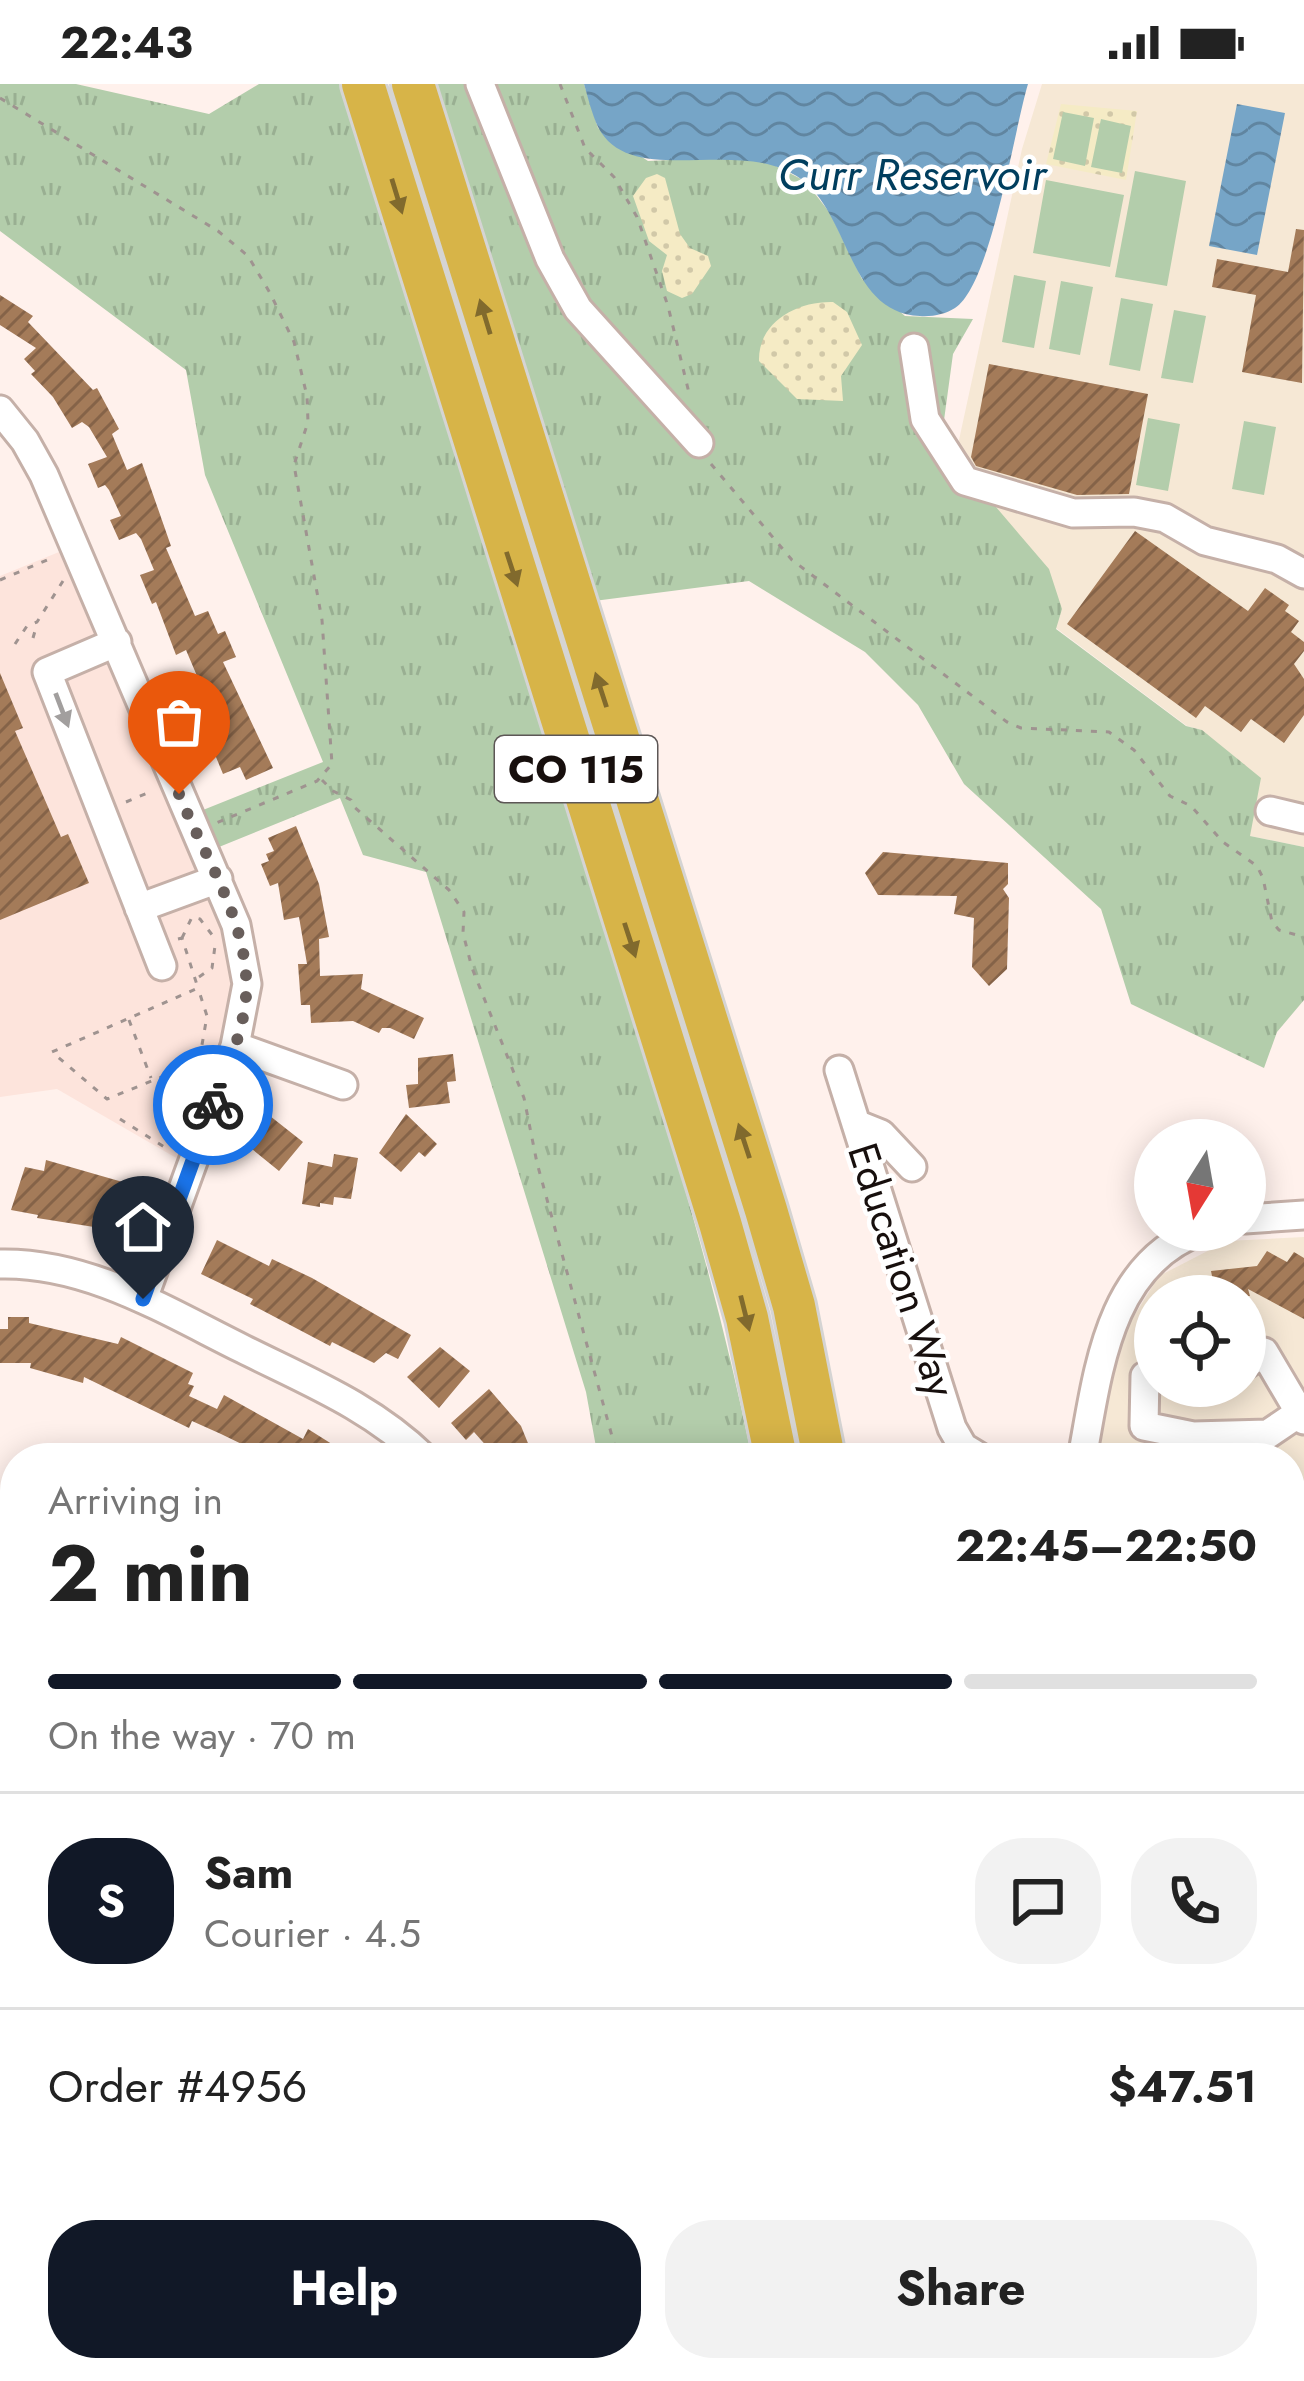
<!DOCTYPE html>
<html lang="en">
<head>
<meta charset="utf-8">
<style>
  body { margin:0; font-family:Jost,sans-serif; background:#f2f2f2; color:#222; height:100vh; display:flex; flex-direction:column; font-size:45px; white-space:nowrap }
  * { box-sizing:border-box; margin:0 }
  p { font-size:39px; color:#767676 }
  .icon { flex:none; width:66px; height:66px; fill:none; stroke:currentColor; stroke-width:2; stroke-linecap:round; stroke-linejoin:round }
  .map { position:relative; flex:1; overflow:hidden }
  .panel { position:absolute; left:0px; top:1359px; width:1305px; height:939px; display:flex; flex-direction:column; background:#fff; border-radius:48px 48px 0 0; box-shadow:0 6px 30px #0003 }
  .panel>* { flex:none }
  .needle { width:78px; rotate:191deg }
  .tools { position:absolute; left:1134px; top:1035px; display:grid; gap:24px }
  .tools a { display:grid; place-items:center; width:132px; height:132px; border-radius:50%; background:#fff; box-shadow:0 6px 30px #0003; font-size:60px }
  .pin { position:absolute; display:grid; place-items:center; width:102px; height:102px; color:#fff; margin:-123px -51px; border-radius:50% 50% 50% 0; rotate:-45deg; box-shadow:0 0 12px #0007 }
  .pin .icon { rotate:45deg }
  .courier { position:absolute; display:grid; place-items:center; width:120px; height:120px; margin:-60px; border:9px solid #1a73e8; border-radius:50%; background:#fff; color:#222; box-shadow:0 3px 15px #0007 }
  .overview em { font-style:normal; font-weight:700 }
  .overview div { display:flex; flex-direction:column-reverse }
  .overview { display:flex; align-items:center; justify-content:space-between; height:204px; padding:0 48px }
  h1 { font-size:78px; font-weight:700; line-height:90px }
  .bar { display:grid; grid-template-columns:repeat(4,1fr); gap:18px 12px; align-content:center; height:144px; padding:0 48px }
  .bar i { height:15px; border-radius:9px; background:#e0e0e0 }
  .bar .selected { background:#111827 }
  .bar p { grid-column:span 4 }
  .line { display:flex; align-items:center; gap:30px; padding:0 48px; border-top:3px solid #e0e0e0 }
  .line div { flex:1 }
  .round { display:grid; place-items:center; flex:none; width:126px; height:126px; border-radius:48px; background:#f2f2f2 }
  .primary-button { display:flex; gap:24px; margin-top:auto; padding:24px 48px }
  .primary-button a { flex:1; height:138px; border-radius:48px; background:#111827; color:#fff; font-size:48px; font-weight:700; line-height:138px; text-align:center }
  .primary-button a+a { background:#f2f2f2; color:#222 }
  .status { display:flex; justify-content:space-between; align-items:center; height:84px; padding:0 60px; background:#fff; direction:ltr }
  .status svg { height:33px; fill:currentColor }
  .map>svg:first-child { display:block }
</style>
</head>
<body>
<div class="status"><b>22:43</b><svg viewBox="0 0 49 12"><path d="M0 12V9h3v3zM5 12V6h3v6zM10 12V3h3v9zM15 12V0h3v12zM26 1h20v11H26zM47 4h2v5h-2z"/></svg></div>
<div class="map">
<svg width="1304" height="2297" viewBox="0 0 1304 2297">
  <defs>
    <pattern id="grass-tufts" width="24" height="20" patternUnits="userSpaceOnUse" patternTransform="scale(3)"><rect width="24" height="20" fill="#b3cdab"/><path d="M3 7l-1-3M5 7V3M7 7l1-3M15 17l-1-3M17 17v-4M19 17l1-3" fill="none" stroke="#99af92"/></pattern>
    <pattern id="sand-dots" width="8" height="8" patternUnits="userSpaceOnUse" patternTransform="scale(3)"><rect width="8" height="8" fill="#f5ebc5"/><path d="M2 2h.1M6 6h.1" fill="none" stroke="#d1c8a8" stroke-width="1.8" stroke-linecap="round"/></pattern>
    <pattern id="water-waves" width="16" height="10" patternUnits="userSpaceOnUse" patternTransform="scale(3)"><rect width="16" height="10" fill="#76a5c7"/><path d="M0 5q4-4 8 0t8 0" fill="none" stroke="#6085a0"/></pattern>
    <pattern id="building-hatch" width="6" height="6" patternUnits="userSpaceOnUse" patternTransform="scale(3)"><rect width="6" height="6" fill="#a47b59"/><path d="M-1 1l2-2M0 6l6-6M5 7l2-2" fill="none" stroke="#856348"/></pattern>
  </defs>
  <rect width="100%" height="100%" fill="#fff1ec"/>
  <!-- commercial -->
  <path fill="#f6e8d5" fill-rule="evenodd" d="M1042,0H1304V763L1250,752L1202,646L1187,642L1056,544L951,393L1022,65Z
    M1304,1153V1815L1290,1809V1374H1099L1114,1264L1159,1192L1227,1157ZM1155,1212H1245V1302H1155Z
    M236,2283H620L627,2297H222Z"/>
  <!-- built -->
  <path fill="#fde4dc" d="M59,468L228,860L232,890L225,946L178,1075L57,1005L0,1013V492Z"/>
  <!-- grass -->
  <path fill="url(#grass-tufts)" d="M0,0H76L209,30L259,0H342C418,255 499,509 579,763C643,965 710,1166 752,1374H598L586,1308L426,788L363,771L340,714L219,763L203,726L323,678L205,391L186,286L0,147Z
    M432,0H584L598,44L648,77L737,73L764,76L805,97L830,129L862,195L905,232L973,235L953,270L939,373L951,393L996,423L1049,485L1062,525L1056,545L1186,642L1202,646L1261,694L1250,752L1304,763V916L1277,948L1264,984L1131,920L1101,825L964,700L918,621L865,568L749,497L594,517Z
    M620,2283H756L754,2297H627Z"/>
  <!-- sand -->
  <path fill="url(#sand-dots)" d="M1061,20L1137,27L1126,96L1046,80Z
    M657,90L665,94L680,150L690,164L708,172L711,182L692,210L682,214L667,207L662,187L667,171L649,157L633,112L646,94Z
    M833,218L847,228L862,261L841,292L843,317L797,315L759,277C758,238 797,217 833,218Z"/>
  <!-- pitch -->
  <path fill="#b3cdab" d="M1063,28L1094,34L1085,82L1053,75Z
    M1101,35L1131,42L1122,89L1091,83Z
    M1135,87L1186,97L1167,202L1115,193Z
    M1046,96L1124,111L1110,183L1033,169Z
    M1014,191L1046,197L1034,264L1002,258Z
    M1061,197L1093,203L1080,271L1049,265Z
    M1121,214L1153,220L1140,287L1109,281Z
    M1174,226L1206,232L1193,299L1161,294Z
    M1148,334L1180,340L1168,407L1136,401Z
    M1244,337L1276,343L1264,411L1232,405Z"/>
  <!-- water -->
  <path fill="url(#water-waves)" d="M584,0H1028C1014,46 991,201 955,224C946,230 932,233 920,232C848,229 851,132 801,95C740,50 631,107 598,43C592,30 588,14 584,0Z
    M1237,20L1285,29L1257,171L1209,162Z"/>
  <!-- building -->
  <path fill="url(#building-hatch)" d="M1296,145L1304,146L1302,299L1242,288L1256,211L1212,203L1217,175L1288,188Z
    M0,211L33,232L28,238L93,306L97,304L119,345L112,350L127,386L142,379L171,462L166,464L195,532L208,527L218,550L225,547L236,573L223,578L273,684L246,696L240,683L223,690L211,661L219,658L207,631L202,625L196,628L186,605L200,599L186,566L176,571L156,518L152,520L140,491L154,486L141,455L136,449L119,456L110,436L121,432L109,406L105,401L98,404L88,380L107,373L89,343L82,338L72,344L53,313L31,290L35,287L24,275L36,264L0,241Z
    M989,280L1148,310L1129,410L1077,411L976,382L971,373Z
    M1135,447L1248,527L1265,504L1289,521L1285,527L1299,537L1291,548L1304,558V567L1294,580L1304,595V631L1284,659L1251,635L1241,648L1205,622L1196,634L1067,540Z
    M0,589L23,644L15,647L61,753L68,750L89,799L0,836Z
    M296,742L319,800L329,853L319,855L320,892L363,890L361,905L424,934L414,955L390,944H382L379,949L353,937L311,939L310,921H301L298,880H307L299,833L284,836L278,799L270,802L261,780L269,777L266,770L274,767L268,754Z
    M883,768L1008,779V800L1003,805L1009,814L1007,885L989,902L972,883L974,834L954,830L957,812L878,811L865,789Z
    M453,970L456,997L447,998L450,1019L409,1024L406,1001L418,1000V974Z
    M406,1030L437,1060L425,1073L419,1068L401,1088L379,1069Z
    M270,1032L303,1058L279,1087L247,1061Z
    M334,1070L358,1074L351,1115L334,1113L333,1121L320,1119V1123L302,1120L308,1078L332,1083Z
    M46,1076L126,1099L119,1127L106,1124L104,1133L97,1131L94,1143L37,1134L38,1131L11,1126L25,1083L44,1087Z
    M217,1156L269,1182L272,1175L312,1194L411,1251L398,1275L386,1269L374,1279L332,1258L330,1262L250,1220L253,1215L201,1190Z
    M1267,1167L1287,1178L1294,1168L1304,1174V1235L1248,1205L1250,1212H1173V1204L1213,1197L1211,1187L1257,1182Z
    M8,1233H29V1239L118,1260L121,1253L193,1289L188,1300L194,1302L189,1312L217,1325L224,1311L303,1355L308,1345L335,1362L329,1374H257L260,1369L221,1350L192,1337L189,1344L84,1293L83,1299L30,1284L31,1279H0V1245H8Z
    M440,1263L470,1287L439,1324L407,1293Z
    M489,1305L521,1342L534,1374H497L474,1348L466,1356L451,1339Z
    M0,1834L8,1842L15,1835V1895L0,1880Z
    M15,1971V2022L0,2036V1985Z
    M0,2214L15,2229V2281L0,2265Z"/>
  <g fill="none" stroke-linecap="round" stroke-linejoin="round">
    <!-- minor casing -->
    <g stroke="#c5b0a8" stroke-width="33">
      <path id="minor" d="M480,0L550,175L578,225L699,359
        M914,264L925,335L965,397L1073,429L1134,428L1165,434L1205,457L1277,475L1304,490
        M0,326L25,357L44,391L236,841L247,900L235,962L143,1215
        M117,558L47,588L162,882
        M1270,727L1304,735
        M139,824L218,795
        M235,962L343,1001
        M839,986L952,1344L963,1363L981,1374
        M856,1040L881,1050L912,1083
        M1245,1135L1304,1131
        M0,1180C88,1178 166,1227 243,1265C307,1297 372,1323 424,1374
        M1245,1281L1264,1268L1304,1336
        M1145,1292L1144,1342L1193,1352L1268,1350L1299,1329
        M1082,1374C1098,1290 1107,1180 1202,1146
        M0,1483H15
        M1290,1594L1304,1581
        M1290,1697L1304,1681
        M1290,1768L1304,1776
        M1290,1838L1304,1844
        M0,2129L15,2145
        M151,2283L165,2297
        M1289,2283L1297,2297
        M205,2297L220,2283
        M273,2297L286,2283
        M1006,2297L1009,2283"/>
    </g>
    <!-- highway casing -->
    <g stroke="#d5d4d3" stroke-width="48">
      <path id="highway" d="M363,0L720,1139L747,1234L776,1374
        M413,0L766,1126L794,1222L824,1374
        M807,2297L809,2283"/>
    </g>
    <!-- path -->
    <path stroke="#9f9390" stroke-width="3" stroke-dasharray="6 9" stroke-linecap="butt" d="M560,0L585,64L614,93L637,133L668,222L689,309
      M0,14L218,147L248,172L270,209L294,258L307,312L308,338L294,381L322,536L332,680L317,697L216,739
      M711,380L792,476L1007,638L1021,644L1109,648L1134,666L1170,712L1191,722L1223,758L1257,782L1263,794L1272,838L1279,846L1304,853
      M0,496L54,473
      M33,554L37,540
      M15,560L27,542L37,538L63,497
      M322,696L333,707L351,716L353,722L449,806L464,828L463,849L472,884L524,1014L537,1079L618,1374
      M126,718L150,708
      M182,854L192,833L200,835L213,852
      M178,855L182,854L198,904L52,968L107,1015L199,978L207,932L198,904
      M199,893L212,884L215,862
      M129,936L151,994
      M120,1035L169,1066
      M1304,1479L1292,1488L1304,1510
      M0,2179L15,2194
      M101,2283L115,2297"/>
    <!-- minor -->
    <use href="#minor" stroke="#fff" stroke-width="27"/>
    <!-- highway -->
    <use href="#highway" stroke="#d7b448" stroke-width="42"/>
  </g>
  <!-- one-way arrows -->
  <defs><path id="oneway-solid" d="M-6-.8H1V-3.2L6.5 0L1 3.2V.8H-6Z" transform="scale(3)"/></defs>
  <g fill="#816a2d">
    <use href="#oneway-solid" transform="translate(397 112) rotate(73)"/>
    <use href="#oneway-solid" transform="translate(485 233) rotate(-107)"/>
    <use href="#oneway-solid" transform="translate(512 485) rotate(72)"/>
    <use href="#oneway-solid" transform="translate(601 606) rotate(-108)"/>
    <use href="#oneway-solid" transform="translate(630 856) rotate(72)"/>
    <use href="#oneway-solid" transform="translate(744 1057) rotate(-108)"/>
    <use href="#oneway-solid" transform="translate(745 1229) rotate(76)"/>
  </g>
  <use fill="#a29f9e" href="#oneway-solid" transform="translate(62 626) rotate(69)"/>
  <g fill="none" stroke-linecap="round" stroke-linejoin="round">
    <!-- done -->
    <path stroke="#685e5b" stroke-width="12" stroke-dasharray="0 21.6" d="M179,710C206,777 255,847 245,922C240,956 225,989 213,1021"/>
    <!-- route -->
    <path stroke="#1a73e8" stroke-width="15" d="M143,1215L213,1021"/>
  </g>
  <g text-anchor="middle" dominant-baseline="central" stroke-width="9" stroke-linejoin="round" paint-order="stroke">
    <!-- shield labels -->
    <rect fill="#fff" stroke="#5d5756" stroke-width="3" x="495" y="652" width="162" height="66" rx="9"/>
    <g font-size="39" font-weight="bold" fill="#170f0d">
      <text x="576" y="685">CO 115</text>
    </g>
    <!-- street labels -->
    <g font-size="42" fill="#170f0d" stroke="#fff">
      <text transform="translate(902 1186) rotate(72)">Education Way</text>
    </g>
    <!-- water labels -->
    <g font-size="45" font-style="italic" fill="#003e5e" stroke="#fff">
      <text x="912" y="90">Curr Reservoir</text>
    </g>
  </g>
</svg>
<div class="tools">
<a><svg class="needle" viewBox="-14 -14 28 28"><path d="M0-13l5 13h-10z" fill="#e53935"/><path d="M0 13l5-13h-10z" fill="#767676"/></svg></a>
<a><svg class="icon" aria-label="locate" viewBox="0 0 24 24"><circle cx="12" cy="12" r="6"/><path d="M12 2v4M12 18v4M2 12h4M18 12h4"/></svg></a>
</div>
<div class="pin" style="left:179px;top:710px;background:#ea580c"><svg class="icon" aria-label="bag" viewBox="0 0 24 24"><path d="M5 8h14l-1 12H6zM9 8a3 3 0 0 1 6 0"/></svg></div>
<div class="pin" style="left:143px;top:1215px;background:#1f2937"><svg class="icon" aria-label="home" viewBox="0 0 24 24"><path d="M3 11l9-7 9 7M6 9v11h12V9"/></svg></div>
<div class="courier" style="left:213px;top:1021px"><svg class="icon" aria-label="bike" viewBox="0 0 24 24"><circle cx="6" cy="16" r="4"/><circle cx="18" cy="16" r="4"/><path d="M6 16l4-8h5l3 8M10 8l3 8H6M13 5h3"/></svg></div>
<section class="panel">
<div class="overview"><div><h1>2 min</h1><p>Arriving in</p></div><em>22:45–22:50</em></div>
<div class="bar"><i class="selected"></i><i class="selected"></i><i class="selected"></i><i></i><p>On the way · 70 m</p></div>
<div class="line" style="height:216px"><b class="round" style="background:#111827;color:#fff">S</b><div><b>Sam</b><p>Courier · 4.5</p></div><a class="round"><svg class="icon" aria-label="chat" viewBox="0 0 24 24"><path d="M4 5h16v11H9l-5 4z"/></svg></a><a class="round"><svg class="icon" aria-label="phone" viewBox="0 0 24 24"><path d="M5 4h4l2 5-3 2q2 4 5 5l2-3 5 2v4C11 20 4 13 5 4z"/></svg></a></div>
<div class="line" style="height:156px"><div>Order #4956</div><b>$47.51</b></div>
<div class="primary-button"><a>Help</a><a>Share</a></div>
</section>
</div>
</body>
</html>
